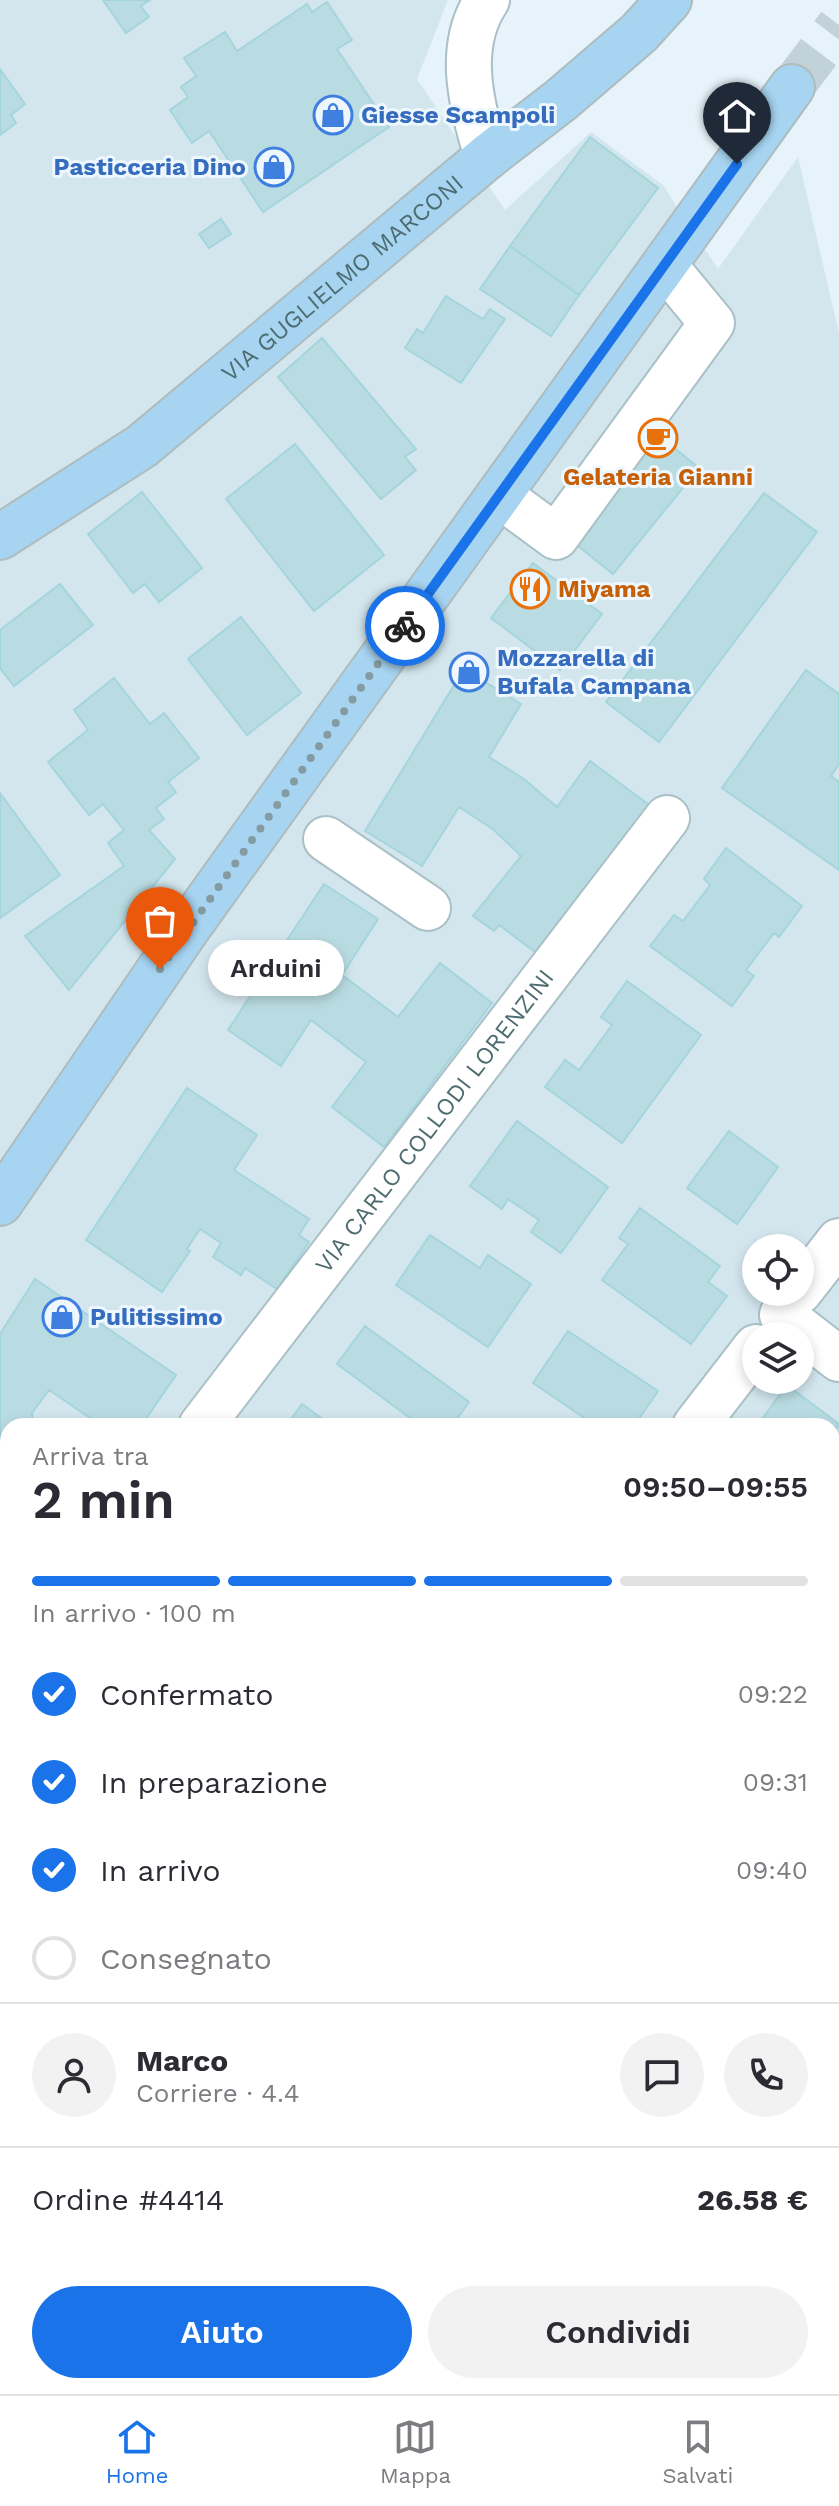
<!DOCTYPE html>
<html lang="it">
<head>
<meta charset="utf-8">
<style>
  body { margin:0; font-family:"Work Sans",sans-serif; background:#f2f2f3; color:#2b2b33; height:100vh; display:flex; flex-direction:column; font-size:30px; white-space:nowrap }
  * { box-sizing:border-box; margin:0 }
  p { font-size:26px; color:#7c7c81 }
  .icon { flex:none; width:44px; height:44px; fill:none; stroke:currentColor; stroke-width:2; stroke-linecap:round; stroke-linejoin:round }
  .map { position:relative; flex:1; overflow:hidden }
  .panel { position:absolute; left:0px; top:1418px; width:840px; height:976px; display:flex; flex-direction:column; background:#fff; border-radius:24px 24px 0 0; box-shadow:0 4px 12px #0003 }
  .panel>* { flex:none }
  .fabs { position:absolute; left:742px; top:1234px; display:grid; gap:16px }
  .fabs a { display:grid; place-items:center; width:72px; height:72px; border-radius:50%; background:#fff; box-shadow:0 4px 12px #0003; font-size:40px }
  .pin { position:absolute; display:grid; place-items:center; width:68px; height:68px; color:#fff; margin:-82px -34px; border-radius:50% 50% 50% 0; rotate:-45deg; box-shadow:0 0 8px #0007 }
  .pin .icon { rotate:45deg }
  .courier { position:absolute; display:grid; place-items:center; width:80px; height:80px; margin:-40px; border:6px solid #1a73e8; border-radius:50%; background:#fff; color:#222; box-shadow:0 2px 10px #0007 }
  .bubble { position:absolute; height:56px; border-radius:28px; background:#fff; box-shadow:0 4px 12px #0003; font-size:26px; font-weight:600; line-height:56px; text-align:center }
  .summary em { font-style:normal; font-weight:600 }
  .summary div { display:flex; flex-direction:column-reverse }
  .summary { display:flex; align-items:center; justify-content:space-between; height:136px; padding:0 32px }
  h1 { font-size:52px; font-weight:600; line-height:60px }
  .bar { display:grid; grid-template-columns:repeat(4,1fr); gap:12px 8px; align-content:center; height:96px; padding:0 32px }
  .bar i { height:10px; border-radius:6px; background:#e1e1e2 }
  .bar .selected { background:#1a73e8 }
  .bar p { grid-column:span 4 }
  .line { display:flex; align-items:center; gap:20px; padding:0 32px; border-top:2px solid #e1e1e2 }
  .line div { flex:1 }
  .round { display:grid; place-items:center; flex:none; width:84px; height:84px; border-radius:42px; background:#f2f2f3 }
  ol { padding:0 32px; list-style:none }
  li { display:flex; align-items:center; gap:24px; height:88px }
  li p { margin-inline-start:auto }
  li .icon { padding:8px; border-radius:50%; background:#1a73e8; color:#fff; stroke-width:4 }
  li:last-child { color:#7c7c81 }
  li i { width:44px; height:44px; border:4px solid #e1e1e2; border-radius:50% }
  .primary-button { display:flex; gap:16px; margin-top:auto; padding:16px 32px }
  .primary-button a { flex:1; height:92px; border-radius:48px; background:#1a73e8; color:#fff; font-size:32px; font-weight:600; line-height:92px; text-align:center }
  .primary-button a+a { background:#f2f2f3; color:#2b2b33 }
  .tab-bar { display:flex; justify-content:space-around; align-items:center; height:112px; border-top:2px solid #e1e1e2; background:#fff; font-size:22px; color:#7c7c81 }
  .tab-bar a { display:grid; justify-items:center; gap:4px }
  .tab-bar .selected { color:#1a73e8 }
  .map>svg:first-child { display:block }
</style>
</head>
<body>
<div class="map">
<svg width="839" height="2394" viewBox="0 0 839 2394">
  <rect width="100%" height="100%" fill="#e7f3fa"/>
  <!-- residential -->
  <path fill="#d3e6ee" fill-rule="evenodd" d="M0,0H448L417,79L505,210L591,132L663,185L718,269L798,157L839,333V2394H0ZM756,1248H800V1292H756ZM756,1336H800V1380H756ZM8,1426H832V2386H8Z"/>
  <!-- building -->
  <path fill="#b9dce2" stroke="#a4d5dd" stroke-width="2" d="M103,0H150L141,6L149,17L126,33Z
    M327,2L352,40L337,49L389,127L263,212L209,131L192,143L170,110L188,97L181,87L196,76L184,58L225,32L237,51L307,4L312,12Z
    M0,69L25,104L11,115L16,123L0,135Z
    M590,137L658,188L579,295L510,246Z
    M221,219L231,234L209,248L199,234Z
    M510,246L579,295L551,336L480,289Z
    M446,296L483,319L490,309L505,319L461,383L405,348L417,329L423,333Z
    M322,338L416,449L405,457L416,470L381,499L278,377Z
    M653,431L699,468L613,574L567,537Z
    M295,444L384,555L314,611L226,499Z
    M142,492L202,568L159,602L145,584L133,593L88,534Z
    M764,493L817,532L659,742L606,702Z
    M533,563L602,614L560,670L491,618Z
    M60,584L93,625L14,686L0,668V630Z
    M241,617L301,693L247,735L188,659Z
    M464,669L521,704L489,757L524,779L557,807L590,761L649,805L535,952L499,925L494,931L473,916L521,856L494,830L459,807L422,866L365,831Z
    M806,670L839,694V764L831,776L839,782V870L722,788Z
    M114,678L150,724L164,713L199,758L168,782L176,792L156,808L164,819L149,830L175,859L69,990L25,936L124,866L108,843L124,830L103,804L89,815L48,762L88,730L74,710Z
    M0,793L60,875L0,918Z
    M726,848L802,906L779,937L774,933L746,970L754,976L732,1006L650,946L674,915L683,921L710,885L704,879Z
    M324,884L378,919L342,975L398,1017L440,963L492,1003L384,1147L332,1107L366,1062L311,1020L281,1066L228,1030Z
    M627,981L701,1035L622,1143L545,1087L565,1060L579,1070L612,1025L601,1017Z
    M187,1088L257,1135L234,1170L309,1219L299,1235L309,1242L277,1289L245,1268L241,1275L213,1257L221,1243L200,1229L187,1249L190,1251L162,1292L86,1240Z
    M517,1121L608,1187L561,1253L531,1232L539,1220L508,1199L502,1209L470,1186Z
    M729,1131L778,1167L737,1224L687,1188Z
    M640,1208L720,1266L708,1282L727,1296L691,1344L602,1280L628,1244L619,1238Z
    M430,1235L480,1268L488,1255L531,1284L488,1347L396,1285Z
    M35,1279L176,1375L141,1426H102L49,1390L32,1413L33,1426H8V1517L0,1508V1334Z
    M365,1326L469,1402L452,1426H421L337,1364Z
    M568,1331L658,1391L634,1426H596L533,1383Z
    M787,1385L839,1424L832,1436V1426H757Z
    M302,1404L332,1426H286Z
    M832,1581L839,1586V1654L832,1649Z
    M0,1692L8,1699V1805H0Z
    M0,1853H8V1943L0,1944Z
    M832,1909L839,1913V1981L832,1994Z
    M8,2005V2034L0,2035V2006Z
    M0,2242H8V2302L0,2303Z
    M0,2355H8V2386H22V2394H0Z
    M427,2386H524V2394H354V2391Z
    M657,2386H746L744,2394H655Z"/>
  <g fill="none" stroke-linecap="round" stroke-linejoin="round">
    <!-- major-tunnel -->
    <path stroke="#c1d2d8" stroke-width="44" stroke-dasharray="44 22" stroke-linecap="butt" d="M792,87L839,25"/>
    <!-- minor casing -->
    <g stroke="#a9c0c6" stroke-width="48">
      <g id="minor">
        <path d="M487,157C472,106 455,48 487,0"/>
        <path d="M499,495L556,537L712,323L665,266"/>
        <path d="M326,839L428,908"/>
        <path d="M800,1291L839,1241"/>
        <path d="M782,1315L839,1359"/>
        <path id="s1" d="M201,1426L667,818"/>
        <path d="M695,1426L756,1347"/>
        <path d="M0,1602L8,1611"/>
        <path d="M832,1783L839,1767"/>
        <path d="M832,2173L839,2175"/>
        <path d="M159,2386V2394"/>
        <path d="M563,2386L566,2394"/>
        <path d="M603,2394L605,2386"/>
      </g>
    </g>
    <!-- major casing -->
    <g stroke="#aebcbe" stroke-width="48">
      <g id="major">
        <path id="s2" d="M0,537L142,446L487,157L561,100L639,33L669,0"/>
        <path d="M0,1203L187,929L792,87"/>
      </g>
    </g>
    <!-- minor -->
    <use href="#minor" stroke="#fff" stroke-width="44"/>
    <!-- major -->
    <use href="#major" stroke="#a7d4f1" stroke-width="44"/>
  </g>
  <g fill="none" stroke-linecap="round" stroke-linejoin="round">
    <!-- done -->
    <path stroke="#849ca1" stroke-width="8" stroke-dasharray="0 14.4" d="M160,969L405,626"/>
    <!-- route -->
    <path stroke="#1a73e8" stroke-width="10" d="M405,626L737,164"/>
  </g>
  <!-- icons -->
  <defs>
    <g id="shop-ring" transform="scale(2)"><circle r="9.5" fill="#edf7fd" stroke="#3f7fe0" stroke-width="1.5"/><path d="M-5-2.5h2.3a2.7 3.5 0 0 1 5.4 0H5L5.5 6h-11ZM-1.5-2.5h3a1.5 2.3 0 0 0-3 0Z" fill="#3f7fe0"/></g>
    <g id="cafe-ring" transform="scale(2)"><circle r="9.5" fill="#edf7fd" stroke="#e8710a" stroke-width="1.5"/><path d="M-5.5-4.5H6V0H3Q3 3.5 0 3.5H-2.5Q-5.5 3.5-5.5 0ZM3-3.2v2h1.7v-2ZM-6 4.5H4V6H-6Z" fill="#e8710a"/></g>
    <g id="restaurant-ring" transform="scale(2)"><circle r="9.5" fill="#edf7fd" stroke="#e8710a" stroke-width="1.5"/><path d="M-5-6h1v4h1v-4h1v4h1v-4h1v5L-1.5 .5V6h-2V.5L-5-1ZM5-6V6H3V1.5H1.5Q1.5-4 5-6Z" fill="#e8710a"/></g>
  </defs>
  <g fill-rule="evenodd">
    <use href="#shop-ring" x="333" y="115"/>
    <use href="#shop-ring" x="274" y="167"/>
    <use href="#cafe-ring" x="658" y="438"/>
    <use href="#restaurant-ring" x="530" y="589"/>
    <use href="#shop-ring" x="469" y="672"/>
    <use href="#shop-ring" x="62" y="1317"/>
  </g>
  <g text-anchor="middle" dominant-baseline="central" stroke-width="6" stroke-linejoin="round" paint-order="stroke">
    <!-- shop labels -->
    <g font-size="24" font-weight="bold" fill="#366cbe" stroke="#edf7fd" text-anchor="start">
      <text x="361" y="115">Giesse Scampoli</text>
      <text x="246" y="167" text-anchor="end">Pasticceria Dino</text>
      <text x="497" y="658">Mozzarella di<tspan x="497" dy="28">Bufala Campana</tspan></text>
      <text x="90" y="1317">Pulitissimo</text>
    </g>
    <!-- street labels -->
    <g font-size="24" fill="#4e6d71" stroke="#edf7fd">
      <text stroke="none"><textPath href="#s2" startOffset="430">VIA GUGLIELMO MARCONI</textPath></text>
      <text stroke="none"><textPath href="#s1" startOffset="384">VIA CARLO COLLODI LORENZINI</textPath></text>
    </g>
    <!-- food labels -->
    <g font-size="24" font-weight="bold" fill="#c56008" stroke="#edf7fd">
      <text x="658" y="477">Gelateria Gianni</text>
      <text x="558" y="589" text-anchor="start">Miyama</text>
    </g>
  </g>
</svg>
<div class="fabs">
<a><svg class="icon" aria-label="locate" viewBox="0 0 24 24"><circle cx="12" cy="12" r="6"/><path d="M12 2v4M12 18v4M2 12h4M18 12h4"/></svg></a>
<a><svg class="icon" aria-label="layers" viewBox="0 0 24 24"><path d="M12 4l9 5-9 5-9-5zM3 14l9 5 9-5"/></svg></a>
</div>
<div class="pin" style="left:160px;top:969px;background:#ea580c"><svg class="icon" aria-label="bag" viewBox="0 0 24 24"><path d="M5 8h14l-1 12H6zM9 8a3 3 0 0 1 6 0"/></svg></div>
<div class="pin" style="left:737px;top:164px;background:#1f2937"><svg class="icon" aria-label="home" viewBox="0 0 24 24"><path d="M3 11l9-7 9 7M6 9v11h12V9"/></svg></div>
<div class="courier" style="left:405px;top:626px"><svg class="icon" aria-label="bike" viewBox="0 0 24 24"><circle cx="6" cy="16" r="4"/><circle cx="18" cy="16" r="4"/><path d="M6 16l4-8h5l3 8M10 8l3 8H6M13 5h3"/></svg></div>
<div class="bubble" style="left:208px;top:940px;width:136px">Arduini</div>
<section class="panel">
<div class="summary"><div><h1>2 min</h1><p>Arriva tra</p></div><em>09:50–09:55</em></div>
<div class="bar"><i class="selected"></i><i class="selected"></i><i class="selected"></i><i></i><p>In arrivo · 100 m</p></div>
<ol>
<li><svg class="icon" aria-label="check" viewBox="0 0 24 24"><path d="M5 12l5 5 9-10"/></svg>Confermato<p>09:22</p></li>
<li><svg class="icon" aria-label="check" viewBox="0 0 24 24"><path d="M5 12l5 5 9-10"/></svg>In preparazione<p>09:31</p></li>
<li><svg class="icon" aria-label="check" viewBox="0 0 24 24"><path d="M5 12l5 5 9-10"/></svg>In arrivo<p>09:40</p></li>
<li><i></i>Consegnato</li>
</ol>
<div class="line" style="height:144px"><a class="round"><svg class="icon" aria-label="person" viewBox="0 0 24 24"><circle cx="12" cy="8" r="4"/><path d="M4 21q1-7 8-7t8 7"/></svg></a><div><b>Marco</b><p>Corriere · 4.4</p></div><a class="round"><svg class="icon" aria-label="chat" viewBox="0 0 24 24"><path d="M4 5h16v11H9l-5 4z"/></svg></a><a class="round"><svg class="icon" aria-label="phone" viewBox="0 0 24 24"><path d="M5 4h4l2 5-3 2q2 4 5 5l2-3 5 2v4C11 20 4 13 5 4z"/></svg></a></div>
<div class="line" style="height:104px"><div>Ordine #4414</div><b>26.58 €</b></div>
<div class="primary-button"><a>Aiuto</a><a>Condividi</a></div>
</section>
</div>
<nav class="tab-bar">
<a class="selected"><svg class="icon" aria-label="home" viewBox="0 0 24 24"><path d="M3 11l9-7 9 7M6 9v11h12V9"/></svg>Home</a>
<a><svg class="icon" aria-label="map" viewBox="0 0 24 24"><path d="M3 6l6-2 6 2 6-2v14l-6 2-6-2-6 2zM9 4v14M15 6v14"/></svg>Mappa</a>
<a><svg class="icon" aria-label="saved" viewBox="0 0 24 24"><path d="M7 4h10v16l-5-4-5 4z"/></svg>Salvati</a>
</nav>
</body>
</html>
